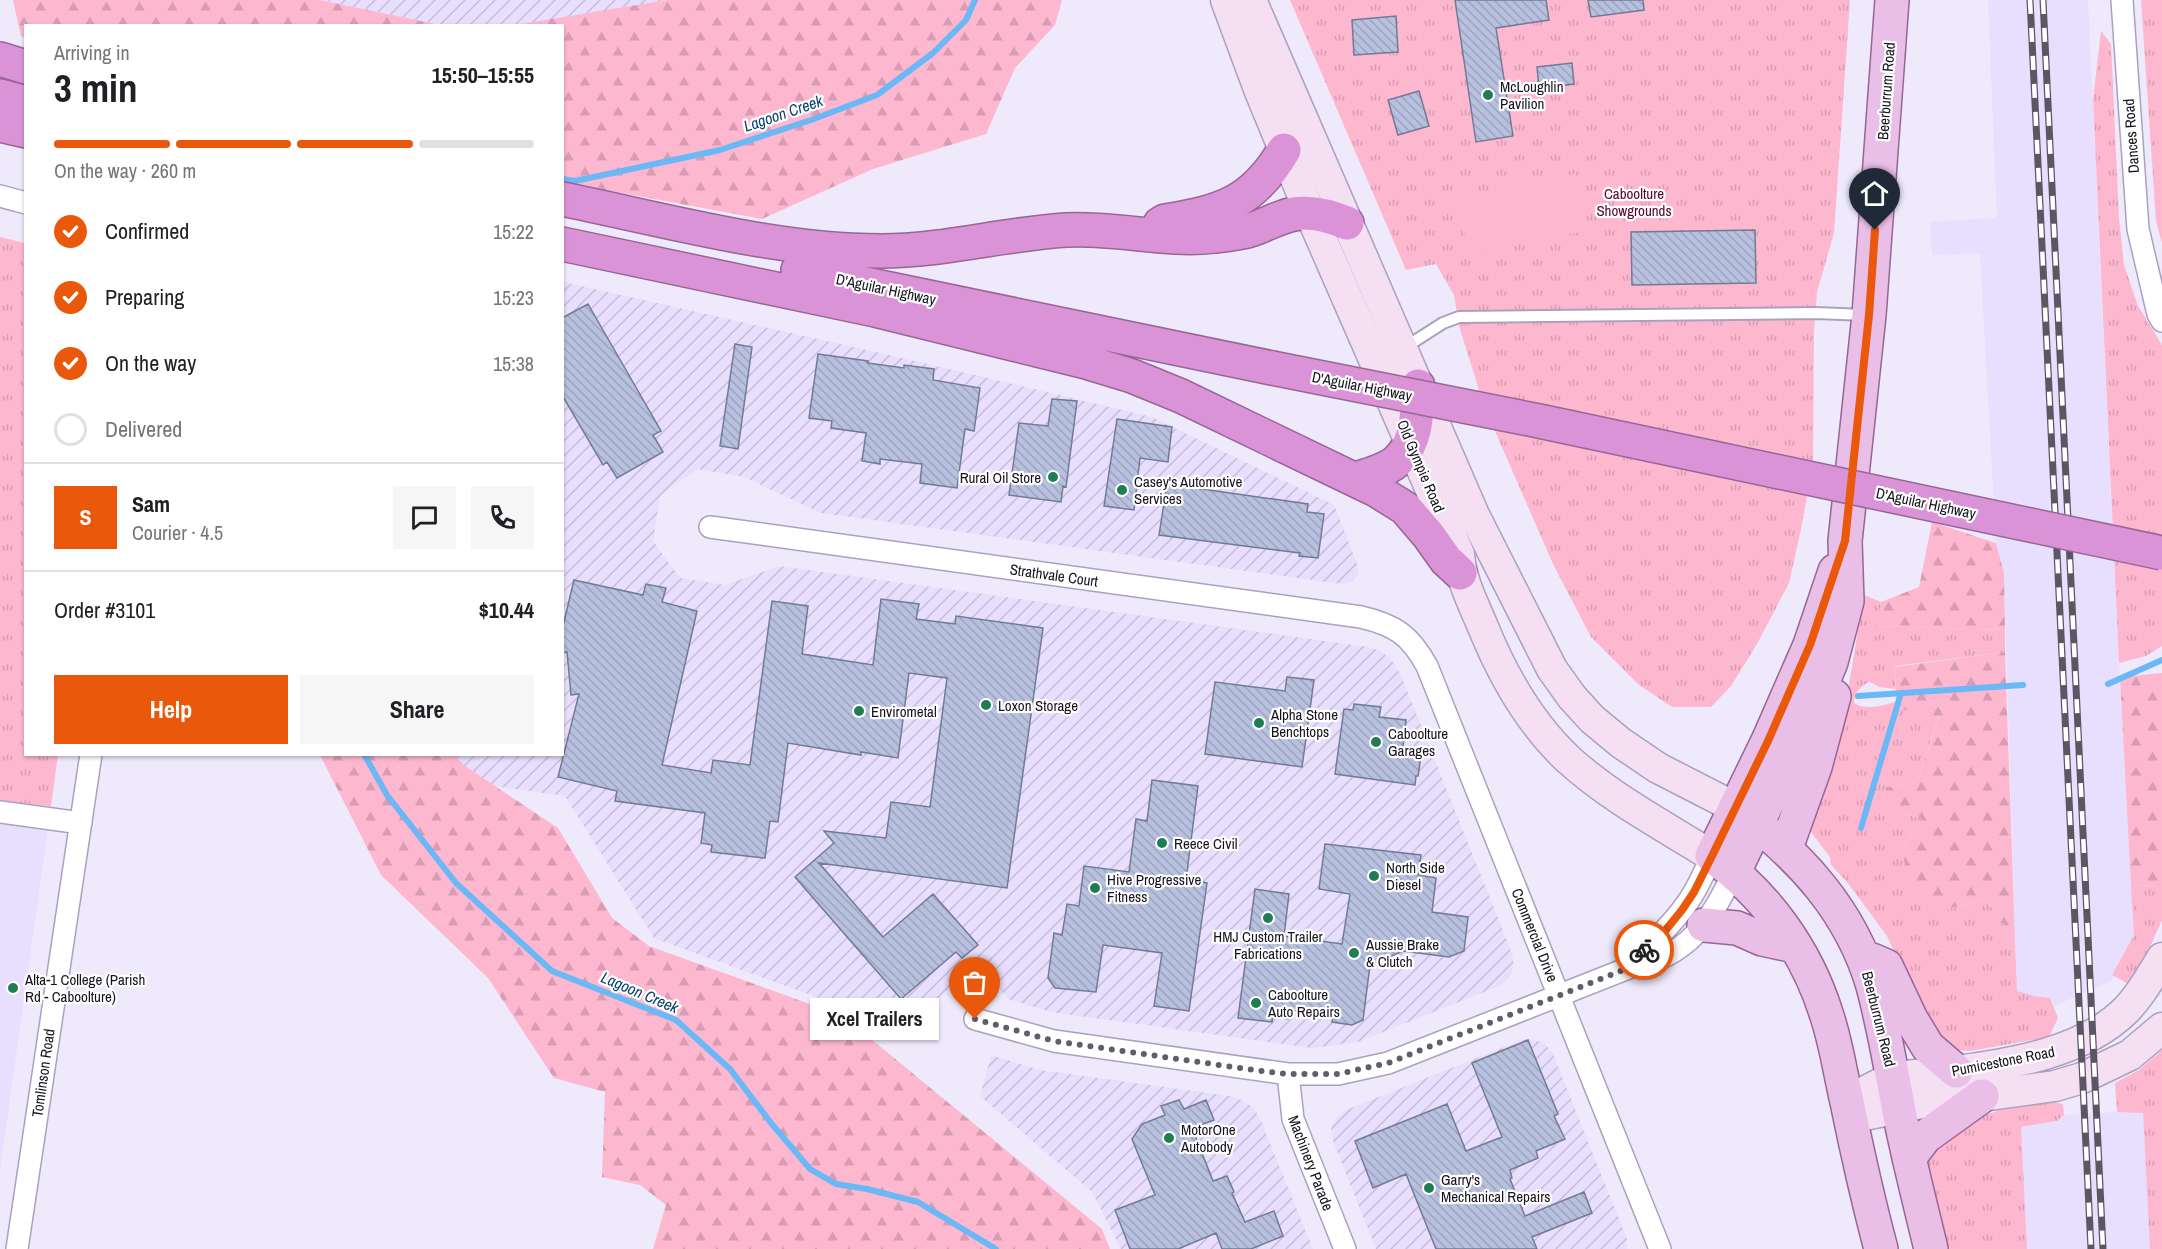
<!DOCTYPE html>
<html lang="en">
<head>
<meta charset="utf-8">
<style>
  body { margin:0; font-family:"Archivo Narrow",sans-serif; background:#f6f6f6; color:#202124; height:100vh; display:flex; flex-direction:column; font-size:22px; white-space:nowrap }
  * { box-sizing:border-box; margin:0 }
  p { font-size:20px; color:#757577 }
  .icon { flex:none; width:33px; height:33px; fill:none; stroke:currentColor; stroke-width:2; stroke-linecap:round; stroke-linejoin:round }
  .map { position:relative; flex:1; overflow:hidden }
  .details { position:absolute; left:24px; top:24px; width:540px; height:732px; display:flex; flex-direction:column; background:#fff; border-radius:0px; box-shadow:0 2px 4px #0004 }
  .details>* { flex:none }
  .pin { position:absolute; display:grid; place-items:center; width:51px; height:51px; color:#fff; margin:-62px -26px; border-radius:50% 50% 50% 0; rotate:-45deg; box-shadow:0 0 6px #0007 }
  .pin .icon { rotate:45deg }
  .courier { position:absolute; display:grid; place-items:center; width:60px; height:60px; margin:-30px; border:4px solid #ea580c; border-radius:50%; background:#fff; color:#222; box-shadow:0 2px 8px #0007 }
  .bubble { position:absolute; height:42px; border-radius:0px; background:#fff; box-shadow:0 2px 4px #0004; font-size:20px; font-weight:800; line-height:42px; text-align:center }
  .headline em { font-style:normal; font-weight:800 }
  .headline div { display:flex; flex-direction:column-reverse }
  .headline { display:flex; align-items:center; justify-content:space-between; height:102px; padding:0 30px }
  h1 { font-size:39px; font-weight:800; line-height:45px }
  .bar { display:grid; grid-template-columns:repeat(4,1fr); gap:9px 6px; align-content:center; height:72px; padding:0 30px }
  .bar i { height:8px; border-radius:4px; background:#e0e0e0 }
  .bar .on { background:#ea580c }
  .bar p { grid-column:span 4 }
  .line { display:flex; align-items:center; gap:15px; padding:0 30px; border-top:2px solid #e0e0e0 }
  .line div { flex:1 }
  .round { display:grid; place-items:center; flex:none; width:63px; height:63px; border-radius:0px; background:#f6f6f6 }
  ol { padding:0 30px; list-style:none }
  li { display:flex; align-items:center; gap:18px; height:66px }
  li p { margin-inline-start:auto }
  li .icon { padding:6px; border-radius:50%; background:#ea580c; color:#fff; stroke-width:4 }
  li:last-child { color:#757577 }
  li i { width:33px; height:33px; border:3px solid #e0e0e0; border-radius:50% }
  .primary-button { display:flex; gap:12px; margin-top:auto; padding:12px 30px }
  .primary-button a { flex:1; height:69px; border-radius:0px; background:#ea580c; color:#fff; font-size:24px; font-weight:800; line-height:69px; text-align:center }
  .primary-button a+a { background:#f6f6f6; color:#202124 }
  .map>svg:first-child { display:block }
</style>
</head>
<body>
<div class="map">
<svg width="2162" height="1249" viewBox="0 0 2162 1249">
  <defs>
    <pattern id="industrial-furrows" width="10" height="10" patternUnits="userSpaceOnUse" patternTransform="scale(1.5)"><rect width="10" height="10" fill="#e8defd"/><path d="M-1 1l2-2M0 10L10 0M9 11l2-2" fill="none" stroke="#c6bdd8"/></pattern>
    <pattern id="grass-tufts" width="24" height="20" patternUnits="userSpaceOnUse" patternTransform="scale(1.5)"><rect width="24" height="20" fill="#fdb8d0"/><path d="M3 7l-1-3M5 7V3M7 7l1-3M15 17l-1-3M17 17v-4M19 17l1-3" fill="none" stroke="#d89db2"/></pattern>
    <pattern id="forest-firs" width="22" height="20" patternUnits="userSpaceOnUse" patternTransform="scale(1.5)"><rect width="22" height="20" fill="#fdb8d0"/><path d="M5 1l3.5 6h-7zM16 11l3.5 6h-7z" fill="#d89db2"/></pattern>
    <pattern id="building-back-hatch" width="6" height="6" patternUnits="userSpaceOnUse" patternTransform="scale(1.5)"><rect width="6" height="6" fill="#b7c0de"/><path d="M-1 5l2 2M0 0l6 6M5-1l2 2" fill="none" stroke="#9da4be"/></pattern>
  </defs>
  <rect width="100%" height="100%" fill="#eee9fb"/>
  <!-- built -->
  <path fill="#e8defd" d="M1988,0H2088L2115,589L2134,935L2111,981L2054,1006L2050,998L2034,996L2017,991L2004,573L1996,543L1980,253L1932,255L1930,222L1997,218Z
    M0,801L51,806L0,1170Z
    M2117,1112H2143L2150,1249H2027L2021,1127L2057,1122L2064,1115Z"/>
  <!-- industrial -->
  <path fill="url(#industrial-furrows)" d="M320,0H667L515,26L440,25Z
    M563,282L898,357L1152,417L1334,505L1358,566V575L1352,582L1342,584L821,513L744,477L697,469L660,496L653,541L680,578L725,585L779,566L1368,647L1381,651L1392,661L1400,673L1512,953L1514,967L1509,978L1499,986L1358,1042L1312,1048L1051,1012L1008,999L998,987L984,981L969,980L955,985L943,994L936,1007L934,1021L940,1031L927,1037L654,938L565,796L464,782L450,755L562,754Z
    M1531,1039L1544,1043L1553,1054L1627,1239V1249H1376L1333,1141L1331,1129L1336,1118L1346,1110L1522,1040Z
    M991,1055L1040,1070L1230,1096L1242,1100L1254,1108L1261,1121L1313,1249H1121L1092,1192L980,1096Z"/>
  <!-- grass -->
  <path fill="url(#grass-tufts)" d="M1290,0H1850L1834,233L1817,292L1814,332L1813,465L1801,529L1789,583L1757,644L1731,686L1711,707H1672L1639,685L1591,637L1553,564L1484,406L1459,326L1454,295L1436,264L1406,270Z
    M2141,0H2162V243L2156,221Z
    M2101,31L2111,44L2119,218L2124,265L2138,306L2162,345V646L2146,656L2119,663L2093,99Z
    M0,237L25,243L26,754L58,755L51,806L0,801Z
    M1864,595L1881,602L1877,626L2005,630V652L1895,666V689L1879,687L1870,682C1861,685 1854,693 1854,703C1865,711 1883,705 1896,702L1897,708L1939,716L1917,783L1887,787L1884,809L1921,818L1903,849L1948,909L1986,899L2015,941L2017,991L2034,996L2050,998L2058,1018L2049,1037L1970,1051L1958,1050L1948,1046L1922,1012L1887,936L1847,882L1831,865L1830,857L1811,832L1810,820L1849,684Z
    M2162,885V920L2147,954L2127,983L2112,975L2134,935L2131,886Z
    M2162,1050V1249H2150L2143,1113L2117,1112L2115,1083L2139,1070Z
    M2053,1102L2063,1104L2064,1115L2057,1121L2021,1127L2027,1249H1947L1927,1171L1929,1159L1934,1148L1982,1116L2000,1110Z"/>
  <!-- forest -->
  <path fill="url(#forest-firs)" d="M13,0H320L440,25L26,26L25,38L21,36Z
    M667,0H1062L1055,25L1015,68L986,134L873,169L762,219L563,182L562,26L515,25Z
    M1932,522L1996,543L2004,573L2005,630L1876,626L1881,602L1919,587Z
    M2005,652L2015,941L1986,899L1948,909L1908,892L1903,849L1921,818L1883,809L1886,787L1917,783L1939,717L1896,708L1895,667Z
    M2162,673V885L2131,886L2120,677Z
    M320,755H454L465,766L558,828L612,918L649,946L843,1016L1102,1229L1110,1249H653L666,1205L640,1185L602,1177L605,1092L554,1078L488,978L381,875Z"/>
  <!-- pitch -->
  <path fill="#fdb8d0" d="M1575,174L1586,231L1469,254L1458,196Z"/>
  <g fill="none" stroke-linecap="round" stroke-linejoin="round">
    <!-- stream -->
    <path stroke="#6ab8f6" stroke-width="6" d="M562,179L575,181L720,150L811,120L877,95L933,53L966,20L975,0
      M2108,684L2162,660
      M1858,696L2023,685
      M364,754L387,795L456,883L552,971L676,1020L730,1069L771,1123L810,1169L836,1184L867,1189L918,1202L996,1249
      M1861,828L1901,693"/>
  </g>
  <!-- building -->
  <path fill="url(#building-back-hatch)" stroke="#727a95" stroke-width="1.5" d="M1455,0H1546L1549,20L1496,28L1513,136L1476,142Z
    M1588,0H1643L1644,10L1591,17Z
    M1396,16L1398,52L1354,55L1352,20Z
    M1572,63L1574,84L1539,88L1537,67Z
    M1419,91L1429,126L1398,135L1388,100Z
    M1755,230L1756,283L1632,285L1631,232Z
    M588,304L661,431L653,435L663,452L617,478L607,462L603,465L562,395V318Z
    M735,344L752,347L738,449L720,446Z
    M818,354L868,361V363L904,368V365L934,369L933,380L980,388L974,431L965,429L957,488L920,483L922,464L880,459V464L862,461L866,433L831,428L832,421L809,418Z
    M1052,399L1077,401L1066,487L1063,486L1061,502L1009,495L1019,423L1048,426Z
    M1117,419L1172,427L1168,462L1140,458L1134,510L1104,506Z
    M1167,484L1308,504L1307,512L1324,514L1318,558L1299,556L1300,553L1159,535Z
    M574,580L643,595L646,584L666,588L662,602L697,611L662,765L711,773L713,760L750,765L772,601L808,606L802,654L873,665L881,599L919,604L916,619L955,624L956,616L1043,628L1007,888L819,863L883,937L933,894L978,945L962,958L956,952L901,999L795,877L834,843L824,831L886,838L891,802L930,807L947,678L909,673L898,758L861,752V755L788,743L778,822L770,821L765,858L711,852L712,845L701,843L705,813L615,801L617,791L558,777L579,694L571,695L567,652L562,653V630Z
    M1287,677L1314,680L1302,767L1205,754L1215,682L1285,691Z
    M1354,704L1381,707L1379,717L1406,720L1403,747L1422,749L1418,776H1416L1415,785L1335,774L1344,709L1353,710Z
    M1152,780L1198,786L1186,880L1207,883L1189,1011L1154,1006L1162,953L1103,945L1096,992L1055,988L1048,978L1054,933L1062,935L1067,904L1079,906L1084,866L1129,872L1136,819L1147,821Z
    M1325,844L1421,855L1418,875L1436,878L1432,912L1468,917L1464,951L1449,957L1403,951L1370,965L1363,1020L1352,1025L1332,1022L1333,1015L1290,1010L1288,1019L1273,1017L1272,1022L1238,1018L1255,889L1289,894L1284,936L1342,944L1350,894L1319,889Z
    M1528,1040L1558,1114L1554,1116L1565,1139L1536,1151L1538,1158L1510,1170L1512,1178L1510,1179L1525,1216L1584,1192L1592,1213L1532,1237L1537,1249H1436L1406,1174L1373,1188L1355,1141L1447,1104L1466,1151L1502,1137L1472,1063Z
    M1179,1100L1184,1109L1206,1100L1214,1120L1192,1128L1213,1181L1227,1176L1234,1192L1232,1193L1245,1222L1274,1211L1283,1236L1251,1249H1222L1216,1233L1178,1249H1130L1115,1210L1155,1195L1132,1139L1142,1124L1165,1115L1161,1106Z"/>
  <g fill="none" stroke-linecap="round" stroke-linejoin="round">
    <!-- lane casing -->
    <g stroke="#aba1bf" stroke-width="14">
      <path id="lane" d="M1404,348L1443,323L1459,317L1815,313L1866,315"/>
    </g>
    <!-- street casing -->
    <g stroke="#aba1bf" stroke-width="24">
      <path id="street" d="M2122,0L2138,229L2158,314L2162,321
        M0,196L26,203
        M710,527L1361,617C1395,625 1410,635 1427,666L1660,1249
        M0,812L81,823
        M1631,967C1647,947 1666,931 1682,910C1695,894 1703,875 1712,856
        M975,1019L1054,1041L1288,1074H1338L1388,1063L1631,967C1689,957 1710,921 1734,872
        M1288,1074L1293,1119L1345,1249
        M17,1249L91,754"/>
    </g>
    <!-- secondary casing -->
    <g stroke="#aba1bf" stroke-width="33">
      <path id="secondary" d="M1226,0L1259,89L1310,213L1459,554C1461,581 1473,603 1483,627C1503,676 1530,724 1569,760C1611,798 1664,826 1712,856
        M1251,0L1474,515L1552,669L1572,697L1592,719L1621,743L1658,768L1736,808
        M1847,1102C1861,1094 1876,1084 1892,1079C1912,1073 1935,1074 1956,1071C2012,1064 2084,1052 2126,1010C2141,995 2151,976 2162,958
        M1850,1118L1960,1095L1982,1096L2055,1086L2082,1078L2130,1055L2162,1028"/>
    </g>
    <!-- primary casing -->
    <g stroke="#966696" stroke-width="36">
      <path id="primary" d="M1835,571L1810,645L1768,741L1712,856C1766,894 1806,950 1826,1013C1836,1042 1840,1072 1847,1102C1857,1151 1868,1200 1881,1249
        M1740,811C1801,857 1851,911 1873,986C1884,1027 1891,1069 1899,1111C1908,1157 1920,1203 1931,1249
        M1786,848L1815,767L1834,696
        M1734,872L1811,711L1831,662L1847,601L1845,541L1869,315L1892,0
        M1704,925L1737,928L1762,939L1795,946
        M1872,960L1886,966L1911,1019L1928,1047L1956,1071
        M1909,1158L1925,1137L1982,1096"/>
    </g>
    <!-- highway casing -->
    <g stroke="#966696" stroke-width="36">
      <path id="highway" d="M0,59L26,67
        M0,96L26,103
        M0,125L26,131
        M562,199C666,220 775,251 881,251C943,251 1003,234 1066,230C1116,227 1166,242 1215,236C1225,235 1237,233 1247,231C1262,227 1278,217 1294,214C1312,211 1330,216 1347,223
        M1160,224L1165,221C1222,212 1254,202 1284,150
        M562,244L875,310L1086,362L1132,376L1181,396L1376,490L1405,508L1429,536L1446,560L1460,573
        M798,270L1272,368
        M1356,479C1370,474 1389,470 1399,459C1418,440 1417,411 1418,386"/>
    </g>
    <!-- lane -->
    <use href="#lane" stroke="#fff" stroke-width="10"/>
    <!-- street -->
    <use href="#street" stroke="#fff" stroke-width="21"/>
    <!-- secondary -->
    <use href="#secondary" stroke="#f4dff3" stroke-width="30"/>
    <!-- primary -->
    <use href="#primary" stroke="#e9bee7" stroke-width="33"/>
    <!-- highway -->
    <use href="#highway" stroke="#db93d7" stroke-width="33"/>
    <!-- rail casing -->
    <g stroke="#5a5663" stroke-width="7">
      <path id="rail" d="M2030,0L2091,1249
        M2043,0L2103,1249"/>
    </g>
    <!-- rail -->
    <use href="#rail" stroke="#fff" stroke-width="4.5" stroke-dasharray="14" stroke-linecap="butt"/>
    <!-- highway-bridge casing -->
    <g stroke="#966696" stroke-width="36" stroke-linecap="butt">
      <path id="highway-bridge" d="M1272,368L1539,421L2162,553"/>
    </g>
    <!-- highway-bridge -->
    <use href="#highway-bridge" stroke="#db93d7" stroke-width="33"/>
  </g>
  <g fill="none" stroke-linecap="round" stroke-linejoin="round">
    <!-- done -->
    <path stroke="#625d6b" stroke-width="6" stroke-dasharray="0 10.8" d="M975,1019L1054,1041L1254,1070L1288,1074H1338L1388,1063L1631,967L1644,950"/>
    <!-- route -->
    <path stroke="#ea580c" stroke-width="8" d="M1644,950L1660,937L1682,910L1694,892L1712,856L1768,741L1810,645L1845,541L1869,315L1875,230"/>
  </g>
  <!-- markers -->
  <g fill="#1f7c53" stroke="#fff" stroke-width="2">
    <circle cx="1488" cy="95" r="6"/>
    <circle cx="1053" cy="477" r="6"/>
    <circle cx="1122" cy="490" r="6"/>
    <circle cx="986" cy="705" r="6"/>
    <circle cx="859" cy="711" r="6"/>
    <circle cx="1259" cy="723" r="6"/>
    <circle cx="1376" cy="742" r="6"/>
    <circle cx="1162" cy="843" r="6"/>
    <circle cx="1374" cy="876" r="6"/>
    <circle cx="1095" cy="888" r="6"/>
    <circle cx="1268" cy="918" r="6"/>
    <circle cx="1354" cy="953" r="6"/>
    <circle cx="13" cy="988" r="6"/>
    <circle cx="1256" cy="1003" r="6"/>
    <circle cx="1169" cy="1138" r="6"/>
    <circle cx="1429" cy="1188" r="6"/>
  </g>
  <g text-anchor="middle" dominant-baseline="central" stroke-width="4.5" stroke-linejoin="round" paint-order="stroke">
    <!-- poi labels -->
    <g font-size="15" fill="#16121d" stroke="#fff" text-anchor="start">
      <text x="1500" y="86">McLoughlin<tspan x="1500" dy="17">Pavilion</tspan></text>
      <text x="1041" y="477" text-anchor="end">Rural Oil Store</text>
      <text x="1134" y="481">Casey's Automotive<tspan x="1134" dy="17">Services</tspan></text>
      <text x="998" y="705">Loxon Storage</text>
      <text x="871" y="711">Envirometal</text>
      <text x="1271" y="714">Alpha Stone<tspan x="1271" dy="17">Benchtops</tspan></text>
      <text x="1388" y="733">Caboolture<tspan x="1388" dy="17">Garages</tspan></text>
      <text x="1174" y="843">Reece Civil</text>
      <text x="1386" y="867">North Side<tspan x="1386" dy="17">Diesel</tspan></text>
      <text x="1107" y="879">Hive Progressive<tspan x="1107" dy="17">Fitness</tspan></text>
      <text x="1268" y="936" text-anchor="middle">HMJ Custom Trailer<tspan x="1268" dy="17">Fabrications</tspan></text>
      <text x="1366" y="944">Aussie Brake<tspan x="1366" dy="17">&amp; Clutch</tspan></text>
      <text x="25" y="979">Alta-1 College (Parish<tspan x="25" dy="17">Rd - Caboolture)</tspan></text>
      <text x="1268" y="994">Caboolture<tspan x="1268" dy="17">Auto Repairs</tspan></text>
      <text x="1181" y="1129">MotorOne<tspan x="1181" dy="17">Autobody</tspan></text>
      <text x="1441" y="1179">Garry's<tspan x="1441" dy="17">Mechanical Repairs</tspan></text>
    </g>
    <!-- street labels -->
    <g font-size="15" fill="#16121d" stroke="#fff">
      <text transform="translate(1886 91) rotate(-86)">Beerburrum Road</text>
      <text transform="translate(2131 136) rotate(-94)">Dances Road</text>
      <text transform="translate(886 289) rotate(12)">D'Aguilar Highway</text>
      <text transform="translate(1362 386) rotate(11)">D'Aguilar Highway</text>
      <text transform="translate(1421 466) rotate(67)">Old Gympie Road</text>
      <text transform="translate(1926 503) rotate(12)">D'Aguilar Highway</text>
      <text transform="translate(1054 575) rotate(8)">Strathvale Court</text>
      <text transform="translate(1535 935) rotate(68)">Commercial Drive</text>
      <text transform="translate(1879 1019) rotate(76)">Beerburrum Road</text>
      <text transform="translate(2003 1061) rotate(-11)">Pumicestone Road</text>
      <text transform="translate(43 1073) rotate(-82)">Tomlinson Road</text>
      <text transform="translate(1311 1163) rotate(69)">Machinery Parade</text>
    </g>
    <!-- park labels -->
    <g font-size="15" fill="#57032f" stroke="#fff">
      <text x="1634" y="193">Caboolture<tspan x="1634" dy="17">Showgrounds</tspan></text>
    </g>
    <!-- water labels -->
    <g font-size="16" font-style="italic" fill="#08466e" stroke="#fff">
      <text transform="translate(783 113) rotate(-19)">Lagoon Creek</text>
      <text transform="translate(640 992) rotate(23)">Lagoon Creek</text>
    </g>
  </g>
</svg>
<div class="pin" style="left:975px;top:1019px;background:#ea580c"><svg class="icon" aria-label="bag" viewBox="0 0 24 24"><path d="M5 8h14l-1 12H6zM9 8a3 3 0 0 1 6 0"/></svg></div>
<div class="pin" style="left:1875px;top:230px;background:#1f2937"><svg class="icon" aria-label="home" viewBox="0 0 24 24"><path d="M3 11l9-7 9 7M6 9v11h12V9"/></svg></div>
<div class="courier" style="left:1644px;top:950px"><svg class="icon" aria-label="bike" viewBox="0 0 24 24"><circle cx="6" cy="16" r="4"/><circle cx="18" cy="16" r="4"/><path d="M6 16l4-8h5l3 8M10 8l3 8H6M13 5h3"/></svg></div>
<div class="bubble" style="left:810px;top:998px;width:129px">Xcel Trailers</div>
<section class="details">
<div class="headline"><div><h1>3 min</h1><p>Arriving in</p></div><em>15:50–15:55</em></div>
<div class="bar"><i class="on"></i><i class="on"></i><i class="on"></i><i></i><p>On the way · 260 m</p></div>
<ol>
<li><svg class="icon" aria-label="check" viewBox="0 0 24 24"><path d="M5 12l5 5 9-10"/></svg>Confirmed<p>15:22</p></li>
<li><svg class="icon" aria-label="check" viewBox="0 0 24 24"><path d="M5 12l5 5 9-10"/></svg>Preparing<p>15:23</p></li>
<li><svg class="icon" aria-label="check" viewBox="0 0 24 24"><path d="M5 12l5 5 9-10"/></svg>On the way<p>15:38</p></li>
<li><i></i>Delivered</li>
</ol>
<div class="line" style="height:108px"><b class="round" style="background:#ea580c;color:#fff">S</b><div><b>Sam</b><p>Courier · 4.5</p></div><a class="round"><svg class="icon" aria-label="chat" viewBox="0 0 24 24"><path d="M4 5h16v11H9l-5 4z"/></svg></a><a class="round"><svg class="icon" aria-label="phone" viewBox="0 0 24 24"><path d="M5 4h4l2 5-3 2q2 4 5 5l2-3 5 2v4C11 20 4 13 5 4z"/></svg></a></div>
<div class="line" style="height:78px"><div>Order #3101</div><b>$10.44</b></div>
<div class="primary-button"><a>Help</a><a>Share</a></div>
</section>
</div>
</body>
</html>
